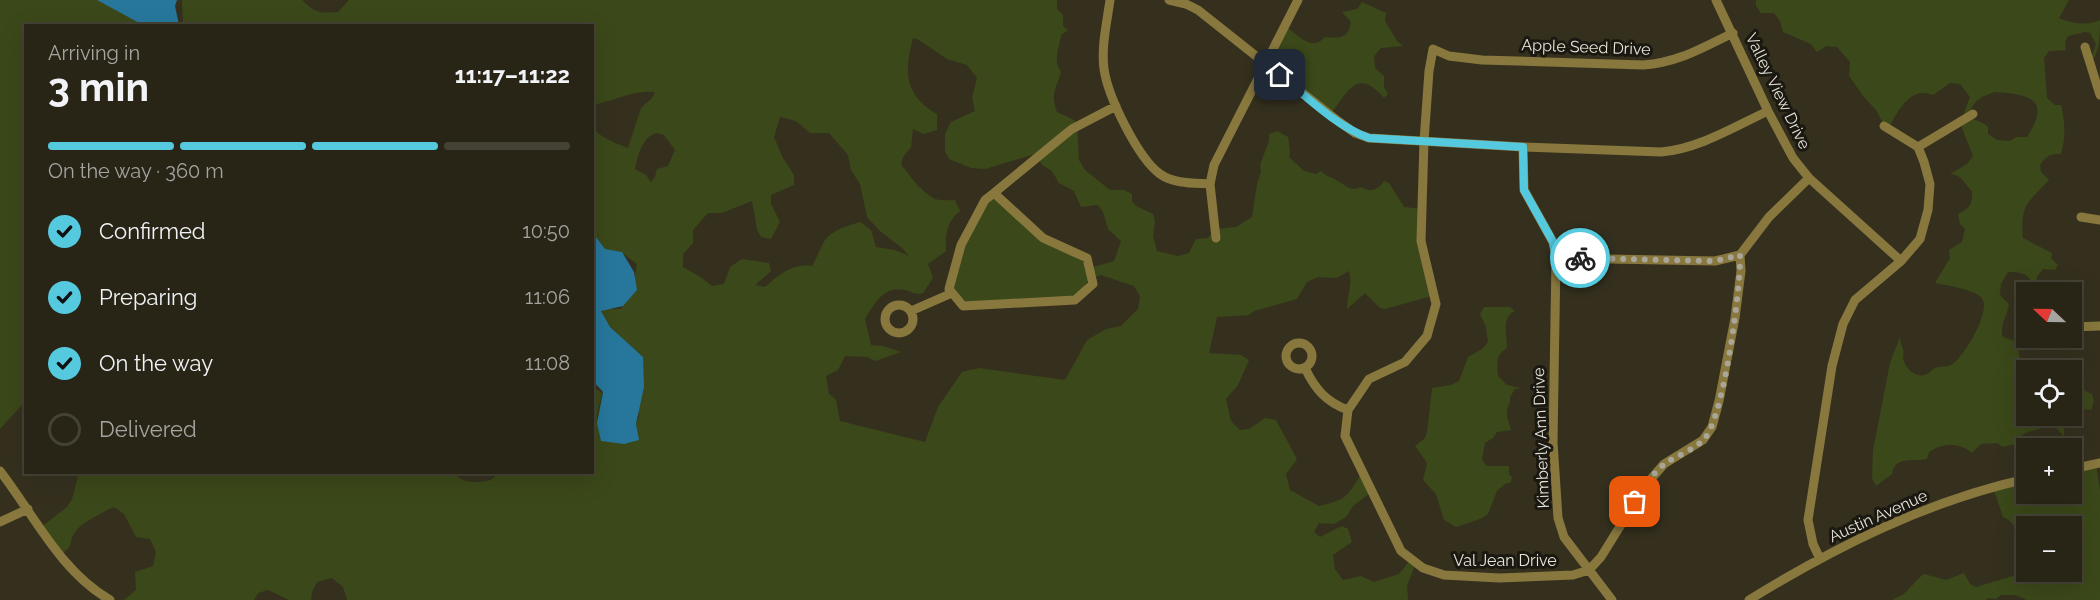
<!DOCTYPE html>
<html lang="en">
<head>
<meta charset="utf-8">
<style>
  body { margin:0; font-family:Raleway,sans-serif; background:#343023; color:#f1f3f6; height:100vh; display:flex; flex-direction:column; font-size:22px; white-space:nowrap }
  * { box-sizing:border-box; margin:0 }
  p { font-size:20px; color:#a5a4a1 }
  .icon { flex:none; width:33px; height:33px; fill:none; stroke:currentColor; stroke-width:2; stroke-linecap:round; stroke-linejoin:round }
  .map { position:relative; flex:1; overflow:hidden }
  .details { position:absolute; left:24px; top:24px; width:570px; height:450px; display:flex; flex-direction:column; background:#282416; border-radius:0px; box-shadow:0 6px 24px #0002,0 0 0 2px #444135 }
  .details>* { flex:none }
  .needle { width:39px; rotate:292deg }
  .fabs { position:absolute; left:2016px; top:282px; display:grid; gap:12px }
  .fabs a { display:grid; place-items:center; width:66px; height:66px; border-radius:0px; background:#282416; box-shadow:0 6px 24px #0002,0 0 0 2px #444135; font-size:30px }
  .pin { position:absolute; display:grid; place-items:center; width:51px; height:51px; color:#fff; margin:-26px; border-radius:12px; box-shadow:0 3px 9px #0006 }
  .courier { position:absolute; display:grid; place-items:center; width:60px; height:60px; margin:-30px; border:4px solid #55cadf; border-radius:50%; background:#fff; color:#222; box-shadow:0 2px 8px #0007 }
  .summary em { font-style:normal; font-weight:700 }
  .summary div { display:flex; flex-direction:column-reverse }
  .summary { display:flex; align-items:center; justify-content:space-between; height:102px; padding:0 24px }
  h1 { font-size:39px; font-weight:700; line-height:45px }
  .bar { display:grid; grid-template-columns:repeat(4,1fr); gap:9px 6px; align-content:center; height:72px; padding:0 24px }
  .bar i { height:8px; border-radius:4px; background:#444135 }
  .bar .selected { background:#55cadf }
  .bar p { grid-column:span 4 }
  ol { padding:0 24px; list-style:none }
  li { display:flex; align-items:center; gap:18px; height:66px }
  li p { margin-inline-start:auto }
  li .icon { padding:6px; border-radius:50%; background:#55cadf; color:#111; stroke-width:4 }
  li:last-child { color:#a5a4a1 }
  li i { width:33px; height:33px; border:3px solid #444135; border-radius:50% }
  .map>svg:first-child { display:block }
</style>
</head>
<body>
<div class="map">
<svg width="2100" height="600" viewBox="0 0 2100 600">
  <rect width="100%" height="100%" fill="#35301e"/>
  <!-- green -->
  <path fill="#3b4819" fill-rule="evenodd" d="M0,0H141L168,25L26,26L25,405H22L0,429Z
    M182,0H302C316,14 320,13 338,12L349,0H1057V9L1063,15V26L1068,30L1061,35C1060,47 1052,60 1061,72C1056,90 1050,93 1057,112L1074,120L1077,124L1079,160L1085,170L1110,190H1124L1132,194V201L1136,206L1153,214L1155,221L1153,236L1157,251L1178,256L1189,253L1196,239L1208,238L1215,229L1236,227L1252,217L1257,184L1261,172L1260,165L1269,141V134L1277,131L1288,137L1290,151L1289,157L1304,171L1316,174L1321,171C1326,177 1332,177 1338,181C1347,186 1350,192 1361,187C1371,193 1378,190 1384,181L1389,183L1404,207L1423,209L1424,251L1432,296L1385,309L1380,308L1365,293L1347,309C1347,296 1353,283 1349,271L1336,278L1318,277L1307,282L1297,299L1254,311L1249,315L1217,317L1209,353L1241,355L1249,360L1238,385L1226,399L1231,421L1240,430L1249,429L1265,418L1276,420L1297,459L1286,474L1290,490L1319,506C1345,500 1347,498 1361,474L1370,493L1353,506L1346,517L1334,524L1319,523L1314,532L1320,537L1342,526L1348,529L1352,542L1333,555L1335,569L1343,580L1361,576L1374,582L1399,574L1410,560L1415,565L1407,586L1408,600H347L343,587L332,578L317,582L312,592L311,600H289L268,590L258,593L254,600H124L136,590L135,572L153,566L156,552L150,539L136,537L124,514L114,507C105,511 81,523 76,531C67,542 76,545 60,555L40,528L67,507L72,499L79,473L452,472C463,484 476,483 491,480L498,473L592,472L593,387L602,393L597,417L600,430L632,437L639,416L637,406L639,370L642,355L623,349C622,332 605,327 600,313L605,309H621L635,275L637,264L625,255L614,254L597,249L592,224V127C601,138 615,143 628,148L641,108L652,98L655,92C632,90 615,101 593,105L592,26L183,25ZM913,38L919,40L947,59L967,65L977,78L972,98L975,111L951,122L945,134V151L949,159L971,168L985,169L1035,154L1042,165L1052,171L1059,183L1074,191L1081,207L1098,205L1103,212L1108,229L1121,241L1114,261L1090,268L1075,249L1043,238L998,194L980,211L950,279L954,294L972,305L1064,299L1079,295L1089,279L1101,275L1134,286L1140,296L1138,309L1121,326L1106,329L1087,340L1065,380L979,368L962,372L938,407L925,442L840,421L836,400L829,394L826,376L838,370L845,356L867,357L875,361L901,352L883,346L871,345L865,319C874,304 884,285 905,290C913,292 914,295 923,293L933,278L928,264L946,251C945,235 947,221 960,211L955,200C949,200 941,201 935,199C921,192 910,176 901,164L903,157L911,147L913,129L924,134L937,130V114C904,95 904,71 913,38ZM780,117L796,121L810,133H829L848,155L851,170L860,184L867,217L880,231L902,248L909,256L895,250L876,247L871,230L860,222C849,225 832,230 825,240C821,246 817,258 812,266C792,263 779,275 765,287L755,285L771,271L769,263L742,259L730,267L724,284L712,286L702,278L683,267V254L693,243V230L708,213H722L752,201L757,229L761,237L771,239L780,222L771,204V195L794,185V175L783,158L774,137ZM657,133L664,135L675,150L668,166L657,169L655,177L651,182L646,175L635,169C638,156 642,136 657,133Z
    M1756,0H2069L2059,18C2072,24 2087,26 2100,20C2100,37 2100,53 2089,65L2096,44L2090,33L2085,32L2068,36L2065,42L2066,50L2049,51L2044,58L2047,98L2055,105H2061C2065,122 2066,137 2061,154C2050,154 2047,155 2040,165L2041,172L2049,180C2028,203 2020,204 2023,238L2052,253L2051,258L2058,265L2055,270L2043,269L2037,277L2036,290C2030,275 2025,272 2008,272L2001,284L2000,295L2009,304C2007,316 2001,323 2002,335L2005,338L2019,342C2017,355 2020,361 2029,370H2026V416H2070L2064,427V437L2055,426C2044,427 2034,430 2023,434L2020,443L2003,447L1997,443L1981,444L1972,453C1960,442 1942,443 1929,452L1927,459C1914,462 1895,455 1892,474L1876,486L1872,478L1873,450L1890,363L1900,337C1900,342 1902,345 1903,350C1904,353 1903,357 1903,359C1906,370 1917,379 1927,374C1930,373 1932,369 1935,368C1943,365 1949,369 1956,361C1966,352 1994,307 1980,296C1970,289 1946,285 1935,283L1950,258L1949,250L1962,242L1965,229L1960,224L1958,214C1970,209 1973,203 1972,191C1963,183 1963,175 1950,174L1967,164L1973,156L1960,123L1965,120L1964,113L1970,97L1960,84L1950,83L1933,95C1930,94 1927,93 1923,93C1907,93 1894,116 1889,129L1884,125L1876,110L1864,97L1849,76L1850,62L1837,47L1826,46L1817,52L1811,44L1783,32L1780,21L1774,13H1761L1756,6ZM1995,92C2029,94 2052,99 2027,137H2016L2010,141L1997,140L1988,134V127L1983,123L1968,117C1973,102 1978,97 1995,92Z
    M1362,2L1386,13L1385,21L1397,41L1403,46L1381,48L1374,56L1375,68L1384,76V87L1388,94L1384,98C1356,65 1347,95 1330,114L1266,59L1285,26C1297,34 1312,53 1325,37C1340,39 1348,38 1351,22L1342,12L1357,9Z
    M1484,307H1510L1515,311C1501,317 1507,335 1507,348C1495,355 1497,364 1498,376L1507,385L1521,388L1515,389L1510,397C1511,403 1508,405 1507,411C1506,418 1510,424 1511,430L1497,432L1493,438L1485,443L1482,460L1487,466H1509V474L1512,477L1511,482L1505,484L1497,491L1488,514L1480,519L1456,527L1444,520L1436,494L1423,480L1427,463L1415,446L1425,438L1427,432L1432,388L1451,385L1459,381L1468,357L1482,349L1488,342L1486,327L1480,314Z
    M2076,372L2078,374L2076,381L2079,388L2092,394L2094,401L2091,410L2082,409L2072,413V375Z
    M2096,464L2100,490V600H2027L2015,595H2001L1996,599L1988,598L1986,600H1893C1895,597 1898,597 1902,595C1908,592 1915,580 1924,574L1946,580L1964,573L1970,584L1976,587L2016,575C2023,565 2017,561 2015,551C2015,544 2017,547 2017,541C2018,529 2013,521 2003,517L1993,488L2026,478V494H2072V469ZM2026,526H2072V572H2026Z"/>
  <!-- water -->
  <path fill="#27779c" d="M97,0H177L175,6L179,25H143Z
    M592,232L605,249L622,252L634,272L637,290L623,306L601,311L610,327L643,357L644,387L636,424L639,440L624,444L601,441L597,423L603,392L593,381Z"/>
  <g fill="none" stroke-linecap="round" stroke-linejoin="round">
    <!-- minor -->
    <path stroke="#88783e" stroke-width="9" d="M1110,0C1107,22 1101,47 1104,69C1108,97 1138,158 1160,174C1174,184 1194,183 1210,184
      M1169,0L1186,4L1198,10L1338,121L1355,133L1369,138L1523,147L1661,152C1698,149 1734,127 1768,111
      M1716,0L1768,111L1793,158L1809,178L1901,261
      M1733,33C1702,48 1677,63 1643,65L1482,60L1449,56L1433,49L1429,71L1424,141L1421,241L1436,304L1427,336L1405,362L1369,379L1348,410L1345,436L1401,551L1423,568L1444,575L1499,578L1573,575L1589,570L1601,557L1645,486L1664,464L1703,440L1712,427L1719,401L1735,318L1741,271L1740,255L1769,217L1809,178
      M2085,47L2100,95
      M1523,147L1524,190L1553,242L1556,258L1553,442L1558,518L1564,537L1612,600
      M1918,147L1973,114
      M994,193L1043,238L1087,258L1093,284L1075,300L963,306L949,289L961,245L985,200L994,193L1062,137L1072,129L1116,106
      M2081,217L2100,220
      M1216,238L1210,184L1214,165L1298,0
      M1556,258L1715,261L1740,255
      M885 319a14 14 0 1 1 28 0a14 14 0 1 1-28 0Z
      M911,311L952,293
      M2072,327L2100,326
      M1286 356a13 13 0 1 1 26 0a13 13 0 1 1-26 0Z
      M1305,368C1315,389 1326,402 1348,410
      M2072,469L2100,463
      M0,471C34,515 60,571 110,600
      M0,522L28,509
      M1820,559L1813,544L1808,520L1832,366L1843,324L1855,300L1901,261L1920,239L1928,210L1930,184L1924,162L1918,147L1884,126
      M1749,600C1835,547 1927,501 2026,479"/>
  </g>
  <g fill="none" stroke-linecap="round" stroke-linejoin="round">
    <!-- done -->
    <path stroke="#a9a598" stroke-width="6" stroke-dasharray="0 10.8" d="M1580,258L1715,261L1740,255C1741,288 1724,415 1705,438C1696,449 1678,455 1666,463C1653,472 1643,489 1635,502"/>
    <!-- route -->
    <path stroke="#55cadf" stroke-width="8" d="M1280,75C1307,97 1336,126 1369,138L1523,147L1524,190L1553,242L1556,258H1580"/>
  </g>
  <g text-anchor="middle" dominant-baseline="central" stroke-width="6" stroke-linejoin="round" paint-order="stroke">
    <!-- street labels -->
    <g font-size="16" fill="#e7e4d9" stroke="#1a1810">
      <text transform="translate(1586 47) rotate(2)">Apple Seed Drive</text>
      <text transform="translate(1778 91) rotate(64)">Valley View Drive</text>
      <text transform="translate(1541 438) rotate(-92)">Kimberly Ann Drive</text>
      <text transform="translate(1878 516) rotate(-24)">Austin Avenue</text>
      <text x="1505" y="560">Val Jean Drive</text>
    </g>
  </g>
</svg>
<div class="fabs">
<a><svg class="needle" viewBox="-14 -14 28 28"><path d="M0-13l5 13h-10z" fill="#e53935"/><path d="M0 13l5-13h-10z" fill="#a5a4a1"/></svg></a>
<a><svg class="icon" aria-label="locate" viewBox="0 0 24 24"><circle cx="12" cy="12" r="6"/><path d="M12 2v4M12 18v4M2 12h4M18 12h4"/></svg></a>
<a>+</a>
<a>−</a>
</div>
<div class="pin" style="left:1635px;top:502px;background:#ea580c"><svg class="icon" aria-label="bag" viewBox="0 0 24 24"><path d="M5 8h14l-1 12H6zM9 8a3 3 0 0 1 6 0"/></svg></div>
<div class="pin" style="left:1280px;top:75px;background:#1f2937"><svg class="icon" aria-label="home" viewBox="0 0 24 24"><path d="M3 11l9-7 9 7M6 9v11h12V9"/></svg></div>
<div class="courier" style="left:1580px;top:258px"><svg class="icon" aria-label="bike" viewBox="0 0 24 24"><circle cx="6" cy="16" r="4"/><circle cx="18" cy="16" r="4"/><path d="M6 16l4-8h5l3 8M10 8l3 8H6M13 5h3"/></svg></div>
<section class="details">
<div class="summary"><div><h1>3 min</h1><p>Arriving in</p></div><em>11:17–11:22</em></div>
<div class="bar"><i class="selected"></i><i class="selected"></i><i class="selected"></i><i></i><p>On the way · 360 m</p></div>
<ol>
<li><svg class="icon" aria-label="check" viewBox="0 0 24 24"><path d="M5 12l5 5 9-10"/></svg>Confirmed<p>10:50</p></li>
<li><svg class="icon" aria-label="check" viewBox="0 0 24 24"><path d="M5 12l5 5 9-10"/></svg>Preparing<p>11:06</p></li>
<li><svg class="icon" aria-label="check" viewBox="0 0 24 24"><path d="M5 12l5 5 9-10"/></svg>On the way<p>11:08</p></li>
<li><i></i>Delivered</li>
</ol>
</section>
</div>
</body>
</html>
